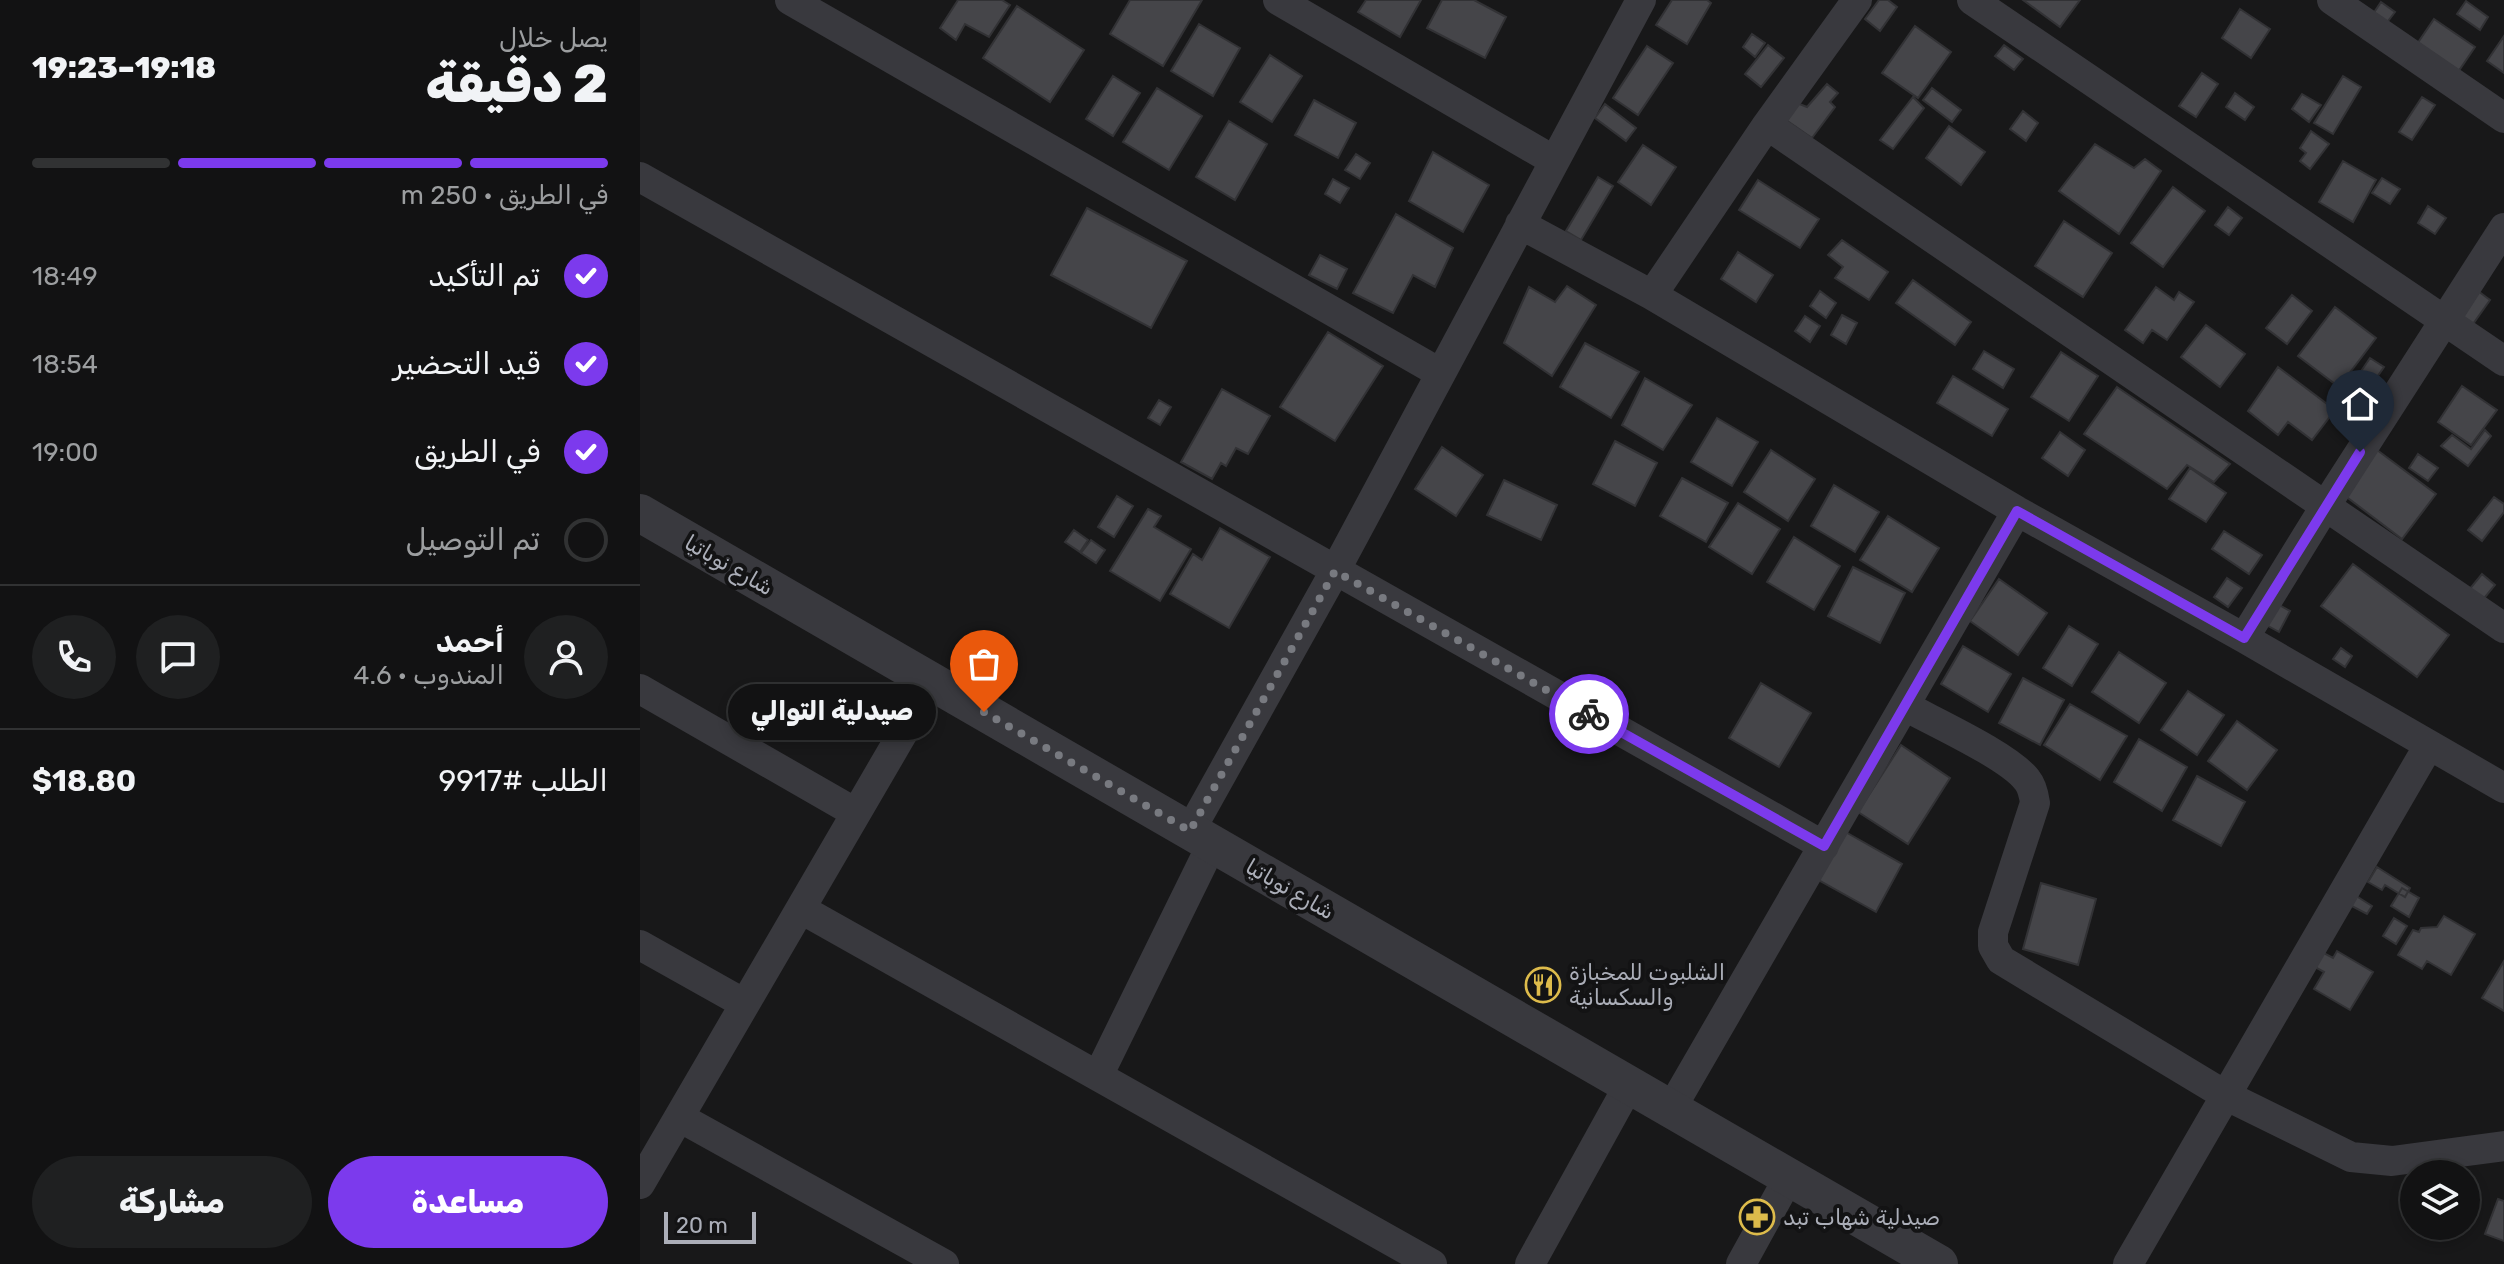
<!DOCTYPE html>
<html lang="ar">
<head>
<meta charset="utf-8">
<style>
  body { margin:0; font-family:Rubik,"Noto Sans Arabic",sans-serif; background:#1f2021; color:#f1f3f6; direction:rtl; height:100vh; display:flex; flex-direction:column; font-size:30px; white-space:nowrap }
  * { box-sizing:border-box; margin:0 }
  p { font-size:26px; color:#9c9ea0 }
  .icon { flex:none; width:44px; height:44px; fill:none; stroke:currentColor; stroke-width:2; stroke-linecap:round; stroke-linejoin:round }
  .map { position:relative; flex:1; overflow:hidden; direction:ltr }
  .panel { display:flex; flex-direction:column; background:#121213; width:640px }
  .panel>* { flex:none }
  .tools { position:absolute; left:1760px; top:1160px; display:grid; gap:16px }
  .tools a { display:grid; place-items:center; width:80px; height:80px; border-radius:50%; background:#121213; box-shadow:0 4px 12px #0003,0 0 0 2px #313233; font-size:40px }
  .scale { position:absolute; left:24px; bottom:20px; width:92px; box-sizing:border-box; padding-left:8px; border:4px solid #abaeb8; border-top:0; font-size:22px; line-height:28px; white-space:nowrap; color:#abaeb8; -webkit-text-stroke:6px #131314; paint-order:stroke }
  .pin { position:absolute; display:grid; place-items:center; width:68px; height:68px; color:#fff; margin:-82px -34px; border-radius:50% 50% 50% 0; rotate:-45deg; box-shadow:0 0 8px #0007 }
  .pin .icon { rotate:45deg }
  .courier { position:absolute; display:grid; place-items:center; width:80px; height:80px; margin:-40px; border:6px solid #7c3aed; border-radius:50%; background:#fff; color:#222; box-shadow:0 2px 10px #0007 }
  .bubble { position:absolute; height:56px; border-radius:28px; background:#121213; box-shadow:0 4px 12px #0003,0 0 0 2px #313233; font-size:26px; font-weight:800; line-height:56px; text-align:center; direction:rtl }
  .headline em { font-style:normal; font-weight:800 }
  .headline div { display:flex; flex-direction:column-reverse }
  .headline { display:flex; align-items:center; justify-content:space-between; height:136px; padding:0 32px }
  h1 { font-size:52px; font-weight:800; line-height:60px }
  .bar { display:grid; grid-template-columns:repeat(4,1fr); gap:12px 8px; align-content:center; height:96px; padding:0 32px }
  .bar i { height:10px; border-radius:6px; background:#313233 }
  .bar .on { background:#7c3aed }
  .bar p { grid-column:span 4 }
  .line { display:flex; align-items:center; gap:20px; padding:0 32px; border-top:2px solid #313233 }
  .line div { flex:1 }
  .round { display:grid; place-items:center; flex:none; width:84px; height:84px; border-radius:42px; background:#1f2021 }
  ol { padding:0 32px; list-style:none }
  li { display:flex; align-items:center; gap:24px; height:88px }
  li p { margin-inline-start:auto }
  li .icon { padding:8px; border-radius:50%; background:#7c3aed; color:#fff; stroke-width:4 }
  li:last-child { color:#9c9ea0 }
  li i { width:44px; height:44px; border:4px solid #313233; border-radius:50% }
  .cta { display:flex; gap:16px; margin-top:auto; padding:16px 32px }
  .cta a { flex:1; height:92px; border-radius:48px; background:#7c3aed; color:#fff; font-size:32px; font-weight:800; line-height:92px; text-align:center }
  .cta a+a { background:#1f2021; color:#f1f3f6 }
  main { display:flex; flex:1; min-height:0 }
  .map>svg:first-child { display:block }
</style>
</head>
<body>
<main>
<div class="map">
<svg width="1864" height="1264" viewBox="0 0 1864 1264">
  <rect width="100%" height="100%" fill="#181819"/>
  <!-- building -->
  <path fill="#454549" stroke="#323235" stroke-width="2" d="M318,0H362L370,5L349,37L325,24L316,40L300,28Z
    M490,0H562L523,66L470,34Z
    M726,0H781L760,37L718,12Z
    M802,0H834L866,17L845,58L787,28Z
    M1032,0H1067L1071,3L1047,44L1016,25Z
    M1239,0H1248L1257,7L1240,31L1225,19Z
    M1383,0H1440L1420,27Z
    M1826,1L1848,17L1840,30L1817,14Z
    M1741,2L1755,12L1742,29L1729,20Z
    M377,6L444,50L410,102L343,58Z
    M1600,9L1630,29L1611,58L1582,38Z
    M1794,19L1835,47L1818,72L1777,44Z
    M559,24L600,48L573,96L531,71Z
    M1275,26L1311,52L1278,98L1242,73Z
    M1112,34L1125,43L1115,57L1103,47Z
    M1864,36V73L1847,61Z
    M1128,45L1144,58L1121,87L1105,74Z
    M1364,45L1383,59L1374,70L1355,56Z
    M1007,46L1033,63L998,115L973,98Z
    M630,55L662,76L632,122L600,102Z
    M1562,73L1578,84L1556,117L1539,106Z
    M473,76L500,93L473,136L446,119Z
    M1703,76L1721,87L1693,134L1674,123Z
    M1187,84L1198,93L1190,102L1195,107L1172,138L1146,120L1157,103L1167,107Z
    M517,88L562,116L529,170L483,142Z
    M1292,88L1321,110L1312,122L1283,100Z
    M1595,93L1614,107L1605,120L1586,107Z
    M1662,94L1681,105L1669,122L1652,109Z
    M1273,97L1284,108L1253,149L1240,140Z
    M1782,97L1795,105L1772,140L1759,132Z
    M674,100L716,123L698,158L655,135Z
    M965,104L996,128L986,141L955,118Z
    M1383,111L1398,123L1386,141L1370,129Z
    M589,121L627,144L595,200L556,177Z
    M1309,126L1345,152L1321,185L1286,158Z
    M1671,131L1689,144L1670,169L1660,161L1666,153L1660,148Z
    M1455,144L1494,168L1505,159L1521,171L1479,234L1419,191Z
    M1003,145L1036,167L1011,205L978,182Z
    M793,152L849,185L823,232L769,201Z
    M716,154L730,163L720,179L705,170Z
    M1703,161L1736,180L1713,222L1679,202Z
    M958,177L973,186L941,240L926,231Z
    M1742,178L1760,189L1750,204L1732,193Z
    M693,179L709,188L700,203L685,194Z
    M1118,180L1179,219L1160,248L1099,210Z
    M1533,187L1565,211L1523,267L1491,243Z
    M1788,206L1806,218L1795,234L1778,223Z
    M1588,207L1602,218L1589,235L1575,225Z
    M447,208L547,261L511,328L411,275Z
    M756,214L813,248L795,287L773,275L753,313L713,293Z
    M1424,221L1472,253L1443,297L1395,266Z
    M1202,240L1248,272L1229,300L1195,278L1203,267L1188,255Z
    M1098,252L1133,275L1116,302L1081,279Z
    M680,255L707,269L697,289L669,275Z
    M1273,280L1331,322L1315,345L1256,303Z
    M927,286L956,305L912,376L864,343L889,287L915,302Z
    M1516,287L1534,300L1539,292L1554,302L1527,340L1512,330L1503,343L1485,330Z
    M1834,288L1850,300L1833,324L1817,313Z
    M1180,291L1196,303L1186,318L1170,306Z
    M1652,295L1672,311L1647,344L1626,328Z
    M1695,307L1736,338L1699,387L1658,356Z
    M1202,315L1217,323L1206,344L1191,335Z
    M1165,316L1180,326L1170,342L1155,331Z
    M1566,325L1605,354L1580,387L1541,357Z
    M688,332L743,366L695,441L640,407Z
    M945,343L999,372L971,418L920,387Z
    M1344,351L1374,369L1363,388L1333,369Z
    M1421,352L1458,376L1429,421L1391,397Z
    M1730,358L1744,367L1717,406L1704,396Z
    M1638,367L1695,410L1672,440L1648,422L1638,435L1608,411Z
    M1313,376L1368,409L1352,436L1297,403Z
    M1005,378L1052,405L1023,450L982,425Z
    M1822,386L1857,410L1831,445L1798,422Z
    M1477,387L1590,464L1574,482L1547,465L1527,489L1444,434Z
    M582,389L630,416L608,454L596,448L586,466L581,463L572,479L541,462Z
    M519,400L531,407L520,425L508,418Z
    M1077,418L1118,442L1092,486L1051,462Z
    M1845,430L1851,436L1828,466L1801,446L1812,435L1831,449Z
    M1420,432L1445,450L1428,476L1402,458Z
    M975,441L1017,463L995,506L953,484Z
    M802,447L843,475L816,516L775,489Z
    M1733,447L1796,494L1762,539L1700,492Z
    M1131,450L1175,479L1148,521L1104,492Z
    M1778,454L1798,468L1788,481L1769,468Z
    M1550,468L1586,493L1566,522L1529,499Z
    M1042,478L1088,503L1066,542L1020,516Z
    M864,480L917,505L901,540L847,515Z
    M1194,485L1239,512L1215,552L1171,526Z
    M477,496L493,506L474,537L458,527Z
    M1854,497L1864,504V512L1842,541L1828,530Z
    M1098,503L1140,529L1112,574L1069,547Z
    M508,509L521,516L514,527L551,549L520,601L470,571Z
    M1248,516L1299,548L1272,592L1220,560Z
    M580,528L630,557L589,628L530,594L553,554L562,560Z
    M434,530L448,540L440,552L425,542Z
    M1584,531L1622,555L1609,574L1572,549Z
    M1154,537L1200,566L1174,610L1127,582Z
    M451,540L465,550L456,563L441,553Z
    M1713,564L1809,635L1777,677L1681,606Z
    M1213,567L1265,593L1240,643L1188,616Z
    M1842,574L1855,585L1841,602L1828,591Z
    M1587,578L1602,588L1588,607L1574,597Z
    M1359,579L1407,613L1378,655L1330,621Z
    M1632,601L1650,611L1639,632L1621,622Z
    M1429,626L1458,644L1432,686L1403,668Z
    M1323,646L1371,674L1348,712L1301,684Z
    M1701,648L1712,656L1705,667L1693,659Z
    M1479,652L1526,683L1499,723L1452,692Z
    M1383,678L1424,700L1400,745L1359,723Z
    M1121,683L1171,713L1139,767L1089,738Z
    M1548,691L1584,715L1557,755L1521,730Z
    M1430,704L1487,736L1460,780L1404,745Z
    M1597,721L1637,750L1607,790L1568,761Z
    M1499,739L1547,767L1522,811L1474,782Z
    M1261,745L1310,778L1268,844L1218,812Z
    M1557,776L1605,802L1581,846L1533,820Z
    M1202,830L1262,864L1236,912L1175,878Z
    M1737,867L1770,888L1765,897L1745,885L1742,890L1728,882Z
    M1401,883L1456,899L1438,965L1383,949Z
    M1762,888L1779,898L1769,917L1751,906Z
    M1710,892L1732,906L1727,914L1704,902Z
    M1804,916L1835,934L1811,975L1787,961L1782,969L1758,955L1773,930L1779,932L1781,928L1797,927Z
    M1754,918L1767,926L1756,944L1743,936Z
    M1697,951L1733,972L1710,1010L1674,989L1684,972L1673,966L1682,952L1693,958Z
    M1864,961V1011L1842,998Z
    M1858,1199L1864,1201V1241L1845,1234Z"/>
  <g fill="none" stroke-linecap="round" stroke-linejoin="round">
    <!-- minor -->
    <path stroke="#39393e" stroke-width="30" d="M150,0L800,373
      M638,0L913,160
      M1332,0L1864,361
      M1692,0L1864,118
      M1127,125L1864,628
      M0,177L1184,846
      M880,224L1012,295L1377,511L1604,638L1864,788
      M1012,295L1127,125L1217,0
      M1604,638L1686,505L1864,228
      M0,689L216,813
      M1265,706C1294,722 1369,756 1387,780C1392,786 1394,796 1395,803L1353,932V946L1361,960L1585,1095L1711,1157L1752,1161L1864,1146
      M550,831L695,571L1001,0
      M161,909L792,1264
      M0,945L105,1004
      M458,1076L572,844
      M1031,1109L1377,511
      M39,1117L304,1264
      M0,1184L292,683
      M890,1264L989,1085
      M1101,1264L1149,1177
      M1488,1264L1789,745"/>
    <!-- tertiary -->
    <path stroke="#39393e" stroke-width="38" d="M0,513L1299,1264"/>
  </g>
  <g fill="none" stroke-linecap="round" stroke-linejoin="round">
    <!-- done -->
    <path stroke="#787a80" stroke-width="8" stroke-dasharray="0 14.4" d="M344,712L550,831L695,571L949,714"/>
    <!-- route -->
    <path stroke="#7c3aed" stroke-width="10" d="M949,714L1184,846L1377,511L1604,638L1720,452"/>
  </g>
  <!-- icons -->
  <defs>
    <g id="restaurant-ring" transform="scale(1.8)"><circle r="9.5" fill="#131314" stroke="#ddbb4b" stroke-width="1.5"/><path d="M-5-6h1v4h1v-4h1v4h1v-4h1v5L-1.5 .5V6h-2V.5L-5-1ZM5-6V6H3V1.5H1.5Q1.5-4 5-6Z" fill="#ddbb4b"/></g>
    <g id="pharmacy-ring" transform="scale(1.8)"><circle r="9.5" fill="#131314" stroke="#ddbb4b" stroke-width="1.5"/><path d="M-2-6h4v4h4v4h-4v4h-4v-4h-4v-4h4Z" fill="#ddbb4b"/></g>
  </defs>
  <g fill-rule="evenodd">
    <use href="#restaurant-ring" x="903" y="985"/>
    <use href="#pharmacy-ring" x="1117" y="1217"/>
  </g>
  <g text-anchor="middle" dominant-baseline="central" stroke-width="8" stroke-linejoin="round" paint-order="stroke">
    <!-- street labels -->
    <g font-size="22" fill="#abaeb8" stroke="#131314">
      <text transform="translate(89 565) rotate(30)">شارع نوباتيا</text>
      <text transform="translate(650 889) rotate(30)">شارع نوباتيا</text>
    </g>
    <!-- poi labels -->
    <g font-size="22" fill="#abaeb8" stroke="#131314" text-anchor="start">
      <text x="929" y="972">الشلبوت للمخبازة<tspan x="929" dy="25">والسكسانية</tspan></text>
      <text x="1143" y="1217">صيدلية شهاب تبد</text>
    </g>
  </g>
</svg>
<div class="tools">
<a><svg class="icon" aria-label="layers" viewBox="0 0 24 24"><path d="M12 4l9 5-9 5-9-5zM3 14l9 5 9-5"/></svg></a>
</div>
<div class="scale">20 m</div>
<div class="pin" style="left:344px;top:712px;background:#ea580c"><svg class="icon" aria-label="bag" viewBox="0 0 24 24"><path d="M5 8h14l-1 12H6zM9 8a3 3 0 0 1 6 0"/></svg></div>
<div class="pin" style="left:1720px;top:452px;background:#1f2937"><svg class="icon" aria-label="home" viewBox="0 0 24 24"><path d="M3 11l9-7 9 7M6 9v11h12V9"/></svg></div>
<div class="courier" style="left:949px;top:714px"><svg class="icon" aria-label="bike" viewBox="0 0 24 24"><circle cx="6" cy="16" r="4"/><circle cx="18" cy="16" r="4"/><path d="M6 16l4-8h5l3 8M10 8l3 8H6M13 5h3"/></svg></div>
<div class="bubble" style="left:88px;top:684px;width:208px">صيدلية التوالي</div>
</div>
<section class="panel">
<div class="headline"><div><h1>2 دقيقة</h1><p>يصل خلال</p></div><em>19:18–19:23</em></div>
<div class="bar"><i class="on"></i><i class="on"></i><i class="on"></i><i></i><p>في الطريق · 250 m</p></div>
<ol>
<li><svg class="icon" aria-label="check" viewBox="0 0 24 24"><path d="M5 12l5 5 9-10"/></svg>تم التأكيد<p>18:49</p></li>
<li><svg class="icon" aria-label="check" viewBox="0 0 24 24"><path d="M5 12l5 5 9-10"/></svg>قيد التحضير<p>18:54</p></li>
<li><svg class="icon" aria-label="check" viewBox="0 0 24 24"><path d="M5 12l5 5 9-10"/></svg>في الطريق<p>19:00</p></li>
<li><i></i>تم التوصيل</li>
</ol>
<div class="line" style="height:144px"><a class="round"><svg class="icon" aria-label="person" viewBox="0 0 24 24"><circle cx="12" cy="8" r="4"/><path d="M4 21q1-7 8-7t8 7"/></svg></a><div><b>أحمد</b><p>المندوب · 4.6</p></div><a class="round"><svg class="icon" aria-label="chat" viewBox="0 0 24 24"><path d="M4 5h16v11H9l-5 4z"/></svg></a><a class="round"><svg class="icon" aria-label="phone" viewBox="0 0 24 24"><path d="M5 4h4l2 5-3 2q2 4 5 5l2-3 5 2v4C11 20 4 13 5 4z"/></svg></a></div>
<div class="line" style="height:104px"><div>الطلب #9917</div><b>$18.80</b></div>
<div class="cta"><a>مساعدة</a><a>مشاركة</a></div>
</section>
</main>
</body>
</html>
